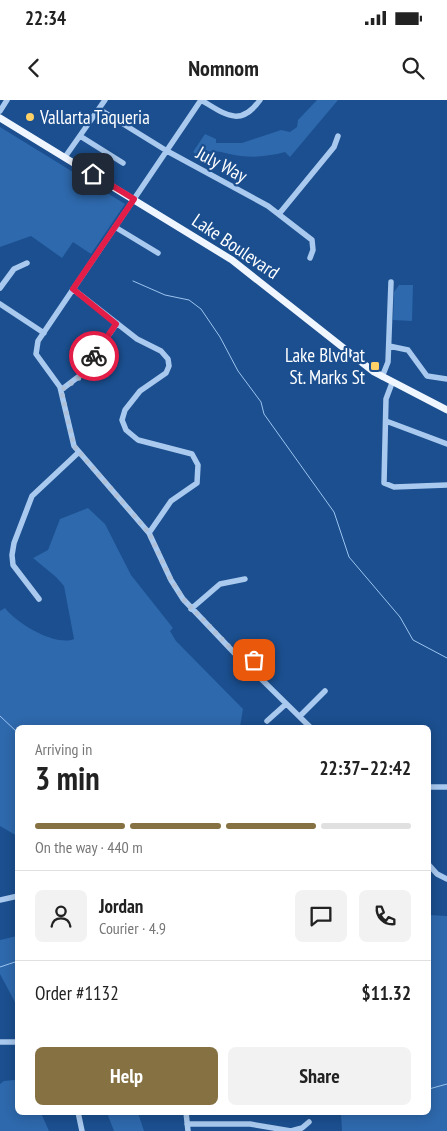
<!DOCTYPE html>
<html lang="en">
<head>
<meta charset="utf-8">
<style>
  body { margin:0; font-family:"PT Sans Narrow",sans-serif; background:#f2f2f2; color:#222; height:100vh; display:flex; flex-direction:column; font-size:19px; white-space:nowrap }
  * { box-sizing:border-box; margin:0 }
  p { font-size:16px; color:#767676 }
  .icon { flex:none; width:28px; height:28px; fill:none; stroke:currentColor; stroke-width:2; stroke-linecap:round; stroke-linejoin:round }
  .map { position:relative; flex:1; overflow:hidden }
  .panel { position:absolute; left:15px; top:625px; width:416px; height:390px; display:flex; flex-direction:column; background:#fff; border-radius:8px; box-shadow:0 2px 12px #0003 }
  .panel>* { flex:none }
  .pin { position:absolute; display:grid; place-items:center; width:42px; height:42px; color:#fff; margin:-21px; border-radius:10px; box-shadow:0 2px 8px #0006 }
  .courier { position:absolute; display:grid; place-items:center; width:50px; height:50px; margin:-25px; border:4px solid #e11d48; border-radius:50%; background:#fff; color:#222; box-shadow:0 1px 6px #0007 }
  .headline em { font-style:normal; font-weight:800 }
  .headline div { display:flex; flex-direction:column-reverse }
  .headline { display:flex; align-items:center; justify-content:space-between; height:85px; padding:0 20px }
  h1 { font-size:32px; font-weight:800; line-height:38px }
  .bar { display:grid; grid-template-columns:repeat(4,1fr); gap:8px 5px; align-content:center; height:60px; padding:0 20px }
  .bar i { height:6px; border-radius:4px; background:#e0e0e0 }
  .bar .current { background:#857141 }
  .bar p { grid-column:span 4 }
  .line { display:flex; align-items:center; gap:12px; padding:0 20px; border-top:1px solid #e0e0e0 }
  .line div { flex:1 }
  .round { display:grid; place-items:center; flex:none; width:52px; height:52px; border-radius:8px; background:#f2f2f2 }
  .cta { display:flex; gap:10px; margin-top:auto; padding:10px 20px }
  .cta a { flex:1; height:58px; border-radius:8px; background:#857141; color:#fff; font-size:20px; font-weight:800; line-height:58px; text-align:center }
  .cta a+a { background:#f2f2f2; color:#222 }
  .status { display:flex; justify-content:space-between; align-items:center; height:35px; padding:0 25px; background:#fff; direction:ltr }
  .status svg { height:14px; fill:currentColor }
  header { display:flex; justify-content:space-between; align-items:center; height:65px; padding:0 20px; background:#fff; font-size:22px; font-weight:800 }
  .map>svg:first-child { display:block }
</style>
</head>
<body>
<div class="status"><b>22:34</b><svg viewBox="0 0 49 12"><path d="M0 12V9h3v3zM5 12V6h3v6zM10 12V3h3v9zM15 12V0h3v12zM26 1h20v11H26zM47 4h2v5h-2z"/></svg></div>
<header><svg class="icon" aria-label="back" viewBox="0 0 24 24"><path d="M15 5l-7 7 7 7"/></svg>Nomnom<svg class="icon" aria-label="search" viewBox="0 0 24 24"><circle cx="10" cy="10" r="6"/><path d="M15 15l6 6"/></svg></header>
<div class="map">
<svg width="447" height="1031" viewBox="0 0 447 1031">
  <rect width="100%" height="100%" fill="#1b4f8f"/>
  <!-- green -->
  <path fill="#2e69ad" d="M317,0H338L290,57L285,52C270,56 255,58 241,56C223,54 217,47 197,55L193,52L205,34L216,39V43H242L281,30L290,32L297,27L298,20Z
    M0,27L125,104L91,154L73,142L62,158L31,136L0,147Z
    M399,185H413L412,221L393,220L394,192Z
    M88,408L105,424L131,475L173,528L170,531L176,541L243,609L240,627L18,628L17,736L0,726V511L5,508C16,523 56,547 74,539L64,486L56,477L33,458L48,450L60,419Z
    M429,815L447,816V1031H342L341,1013L429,1012Z
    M17,836H18L17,906L0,874V840Z
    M14,980L17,982L18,1012L41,1013L49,1031H0V984L4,981Z
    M107,1013H138L144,1031H114Z"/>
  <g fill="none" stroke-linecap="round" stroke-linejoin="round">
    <!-- stream -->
    <path stroke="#9cc4f0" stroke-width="1" d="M133,181L165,195L189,200L201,209L220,237L238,271L261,302L264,314L334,412L349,457L400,517L413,540L447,558
      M0,616L18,633
      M0,867L18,861
      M429,989L447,984"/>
    <!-- minor -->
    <path stroke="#a9c9ee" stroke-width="5.5" d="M201,0L38,241L36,254L60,287L74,346L149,433L171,480L183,499L241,560
      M201,0C225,14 240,28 260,0
      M99,9L167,51L268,106L312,140L313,150L310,158
      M0,11L7,0
      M80,36L123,63
      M65,57L105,0
      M279,114L334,47L338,36
      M115,127L158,153
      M0,188L14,169L27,163
      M73,189L137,239L161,251L168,259L169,266L166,273L140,291L125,310L122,320L126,330L138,340L192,354L198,365L197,383L171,401L149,433
      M0,204L44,233
      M389,246L408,250L427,276L447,279
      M382,277L388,262L391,182
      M392,283L386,299L384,383L394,387L447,385
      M61,290L82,274L117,223
      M386,321L447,344
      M39,499L13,465L12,455L14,443L32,396L79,352
      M191,509L220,484L245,479
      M239 567a9 9 0 1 1 18 0a9 9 0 1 1-18 0Z
      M255,573L311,628
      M300,616L325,591
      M267,621L286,604
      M429,687H447
      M429,765L437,774L447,779
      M0,800L18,796
      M0,942H18
      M78,1012L82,1031
      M186,1012L188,1031
      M187,1024H250L291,1031L302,1028L309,1022"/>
    <!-- major -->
    <path stroke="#f0f6ff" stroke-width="7" d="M0,18L232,160L374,272L447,310"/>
  </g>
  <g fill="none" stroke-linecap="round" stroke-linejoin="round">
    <!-- done -->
    <path stroke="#afc1d8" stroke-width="5" stroke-dasharray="0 9" d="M94,256L79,278L61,290L74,346L149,433L171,480L183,499L242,560L246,557L254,560"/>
    <!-- route -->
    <path stroke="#e11d48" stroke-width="6" d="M93,74L134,99L73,189L116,224L94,256"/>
  </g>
  <!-- markers -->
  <g fill="#ffd166" stroke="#1b4f8f" stroke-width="2">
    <circle cx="30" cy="17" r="5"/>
    <rect x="370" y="261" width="10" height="10" rx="2.5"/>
  </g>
  <g text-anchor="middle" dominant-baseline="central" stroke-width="4.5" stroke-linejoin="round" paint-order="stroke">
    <!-- poi labels -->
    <g font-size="19" fill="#fff" stroke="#1b4f8f" text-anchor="start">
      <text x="40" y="17">Vallarta Taqueria</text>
      <text x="365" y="255" text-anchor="end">Lake Blvd at<tspan x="365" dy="22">St. Marks St</tspan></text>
    </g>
    <!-- street labels -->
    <g font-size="19" fill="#fff" stroke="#1b4f8f">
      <text transform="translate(222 64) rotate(29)">July Way</text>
      <text transform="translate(236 146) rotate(34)">Lake Boulevard</text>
    </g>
  </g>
</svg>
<div class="pin" style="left:254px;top:560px;background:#ea580c"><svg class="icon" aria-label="bag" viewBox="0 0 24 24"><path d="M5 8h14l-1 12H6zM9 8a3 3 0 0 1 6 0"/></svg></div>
<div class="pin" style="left:93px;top:74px;background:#1f2937"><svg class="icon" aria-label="home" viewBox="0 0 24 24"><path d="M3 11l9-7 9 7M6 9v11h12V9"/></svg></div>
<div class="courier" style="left:94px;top:256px"><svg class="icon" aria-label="bike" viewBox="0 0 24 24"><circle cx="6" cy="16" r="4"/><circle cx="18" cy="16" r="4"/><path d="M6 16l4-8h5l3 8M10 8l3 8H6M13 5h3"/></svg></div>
<section class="panel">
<div class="headline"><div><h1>3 min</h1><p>Arriving in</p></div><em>22:37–22:42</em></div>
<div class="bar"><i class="current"></i><i class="current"></i><i class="current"></i><i></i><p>On the way · 440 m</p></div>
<div class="line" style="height:90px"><a class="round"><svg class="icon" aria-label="person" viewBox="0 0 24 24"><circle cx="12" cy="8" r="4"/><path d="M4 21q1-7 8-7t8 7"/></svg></a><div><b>Jordan</b><p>Courier · 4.9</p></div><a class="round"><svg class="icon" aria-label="chat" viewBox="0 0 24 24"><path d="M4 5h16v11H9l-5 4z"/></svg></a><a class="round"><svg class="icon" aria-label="phone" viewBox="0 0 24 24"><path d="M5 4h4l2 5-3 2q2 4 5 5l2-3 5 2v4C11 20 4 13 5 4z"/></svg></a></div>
<div class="line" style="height:65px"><div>Order #1132</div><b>$11.32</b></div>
<div class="cta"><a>Help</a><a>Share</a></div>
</section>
</div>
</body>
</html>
